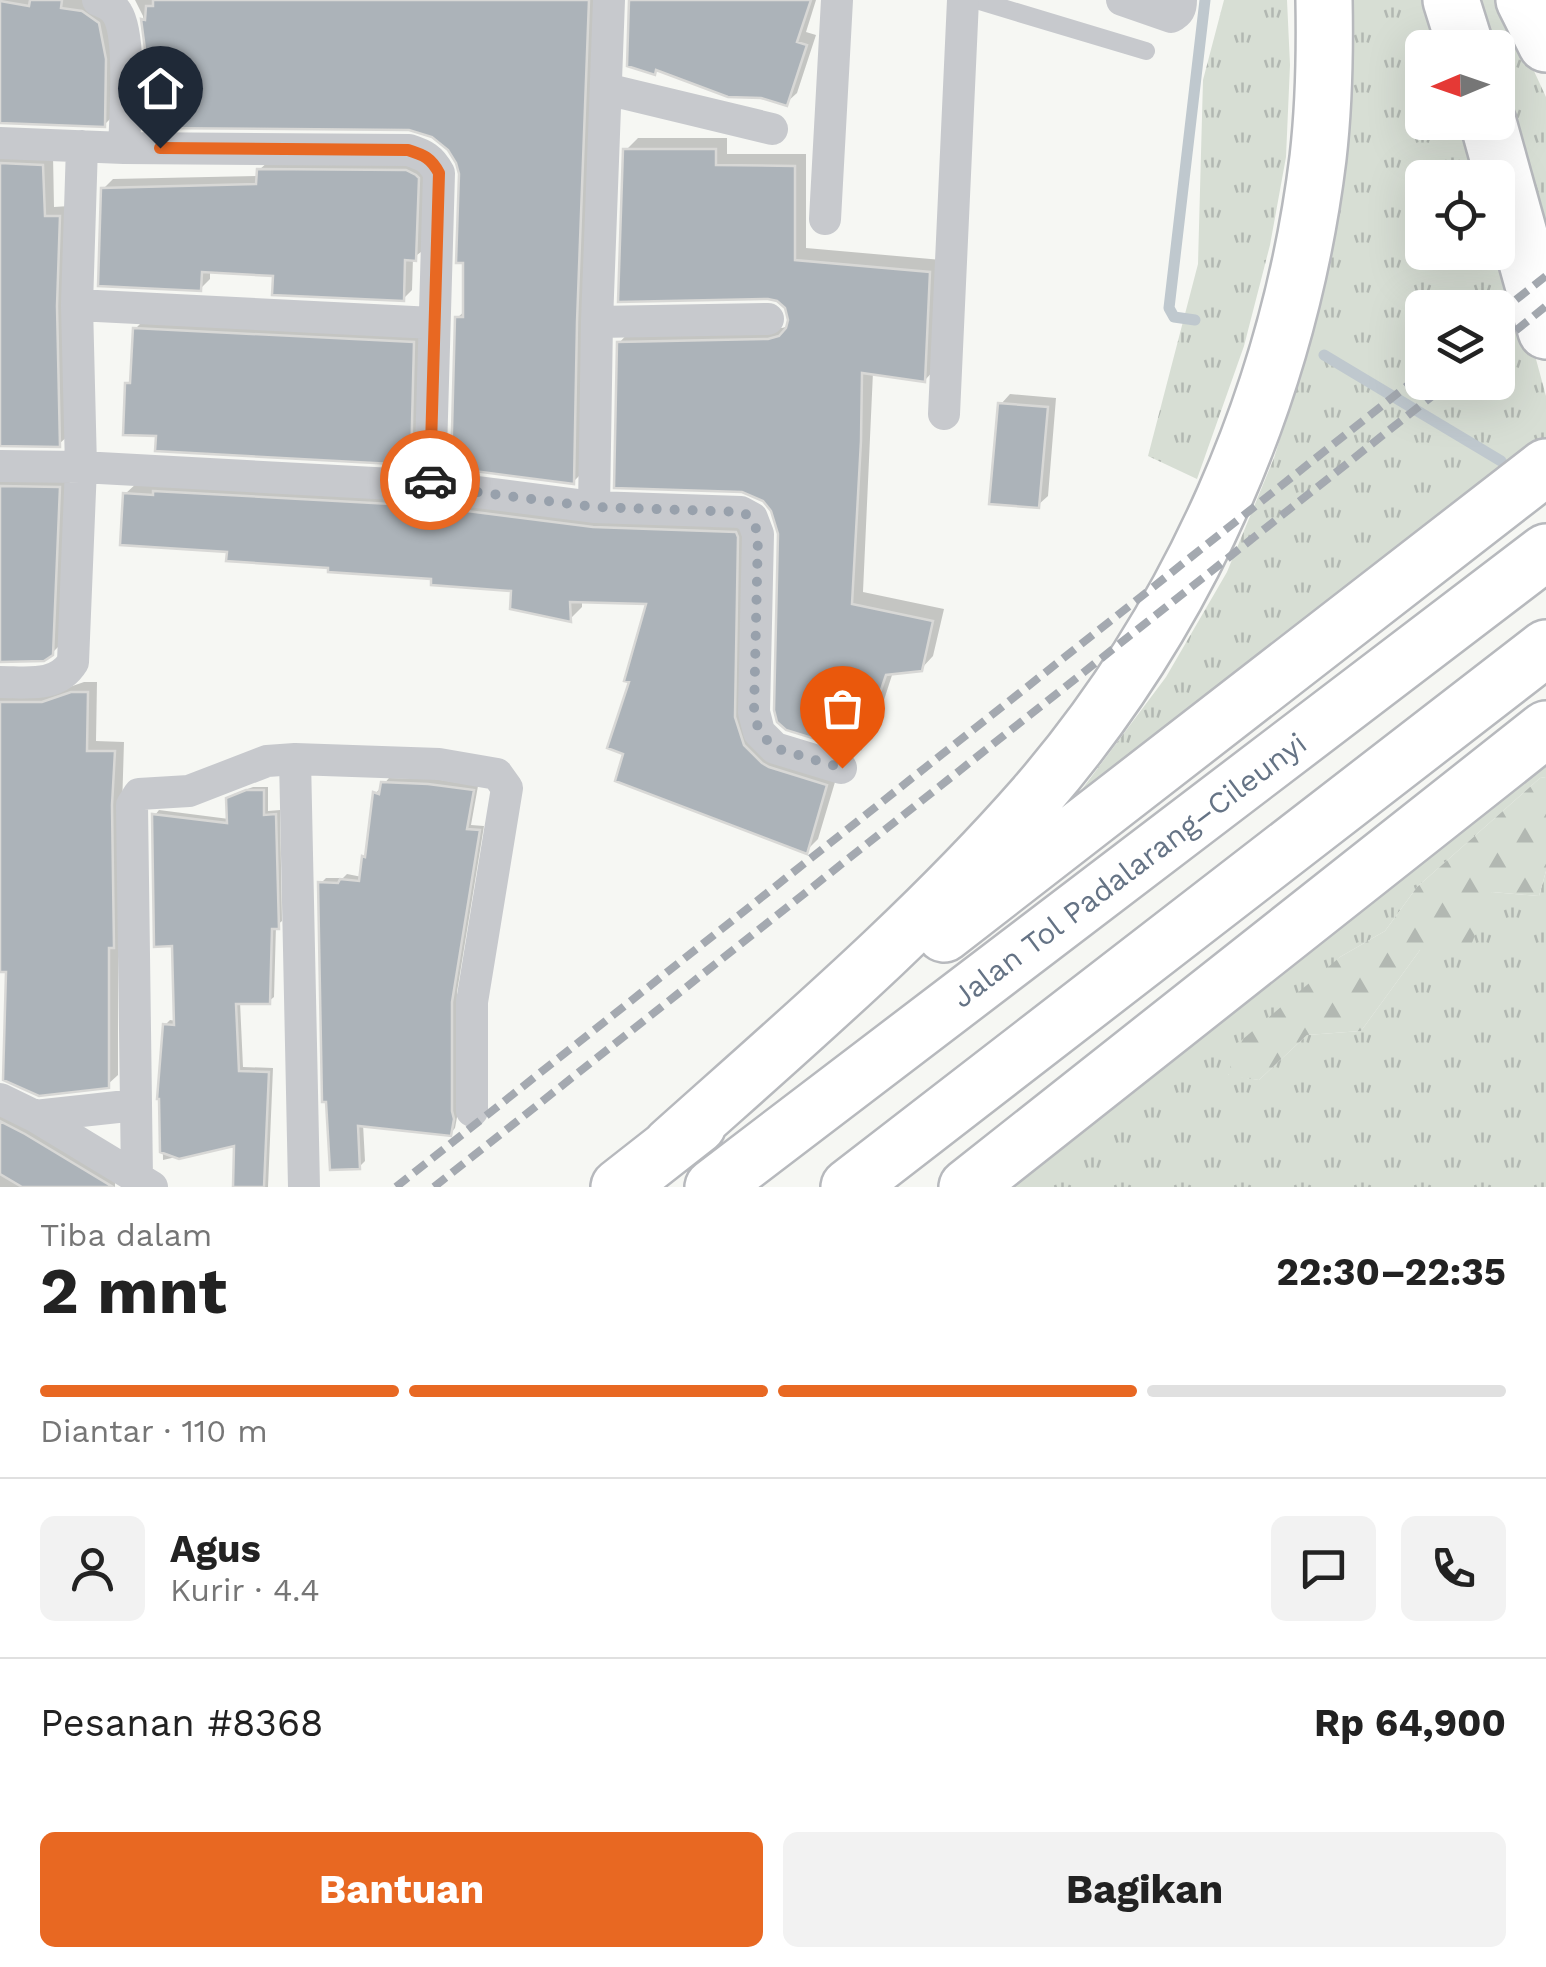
<!DOCTYPE html>
<html lang="id">
<head>
<meta charset="utf-8">
<style>
  body { margin:0; font-family:"Work Sans",sans-serif; background:#f2f2f2; color:#222; height:100vh; display:flex; flex-direction:column; font-size:38px; white-space:nowrap }
  * { box-sizing:border-box; margin:0 }
  p { font-size:32px; color:#767676 }
  .icon { flex:none; width:55px; height:55px; fill:none; stroke:currentColor; stroke-width:2; stroke-linecap:round; stroke-linejoin:round }
  .map { position:relative; height:1187px; overflow:hidden }
  .drawer { display:flex; flex-direction:column; background:#fff; flex:1 }
  .drawer>* { flex:none }
  .needle { width:65px; rotate:268deg }
  .tools { position:absolute; left:1405px; top:30px; display:grid; gap:20px }
  .tools a { display:grid; place-items:center; width:110px; height:110px; border-radius:15px; background:#fff; box-shadow:0 10px 40px #0002; font-size:50px }
  .pin { position:absolute; display:grid; place-items:center; width:85px; height:85px; color:#fff; margin:-102px -42px; border-radius:50% 50% 50% 0; rotate:-45deg; box-shadow:0 0 10px #0007 }
  .pin .icon { rotate:45deg }
  .courier { position:absolute; display:grid; place-items:center; width:100px; height:100px; margin:-50px; border:8px solid #e86822; border-radius:50%; background:#fff; color:#222; box-shadow:0 2px 12px #0007 }
  .summary em { font-style:normal; font-weight:700 }
  .summary div { display:flex; flex-direction:column-reverse }
  .summary { display:flex; align-items:center; justify-content:space-between; height:170px; padding:0 40px }
  h1 { font-size:65px; font-weight:700; line-height:75px }
  .bar { display:grid; grid-template-columns:repeat(4,1fr); gap:15px 10px; align-content:center; height:120px; padding:0 40px }
  .bar i { height:12px; border-radius:8px; background:#e0e0e0 }
  .bar .on { background:#e86822 }
  .bar p { grid-column:span 4 }
  .line { display:flex; align-items:center; gap:25px; padding:0 40px; border-top:2px solid #e0e0e0 }
  .line div { flex:1 }
  .round { display:grid; place-items:center; flex:none; width:105px; height:105px; border-radius:15px; background:#f2f2f2 }
  .button { display:flex; gap:20px; margin-top:auto; padding:20px 40px }
  .button a { flex:1; height:115px; border-radius:15px; background:#e86822; color:#fff; font-size:40px; font-weight:700; line-height:115px; text-align:center }
  .button a+a { background:#f2f2f2; color:#222 }
  .map>svg:first-child { display:block }
</style>
</head>
<body>
<div class="map">
<svg width="1546" height="1187" viewBox="0 0 1546 1187">
  <defs>
    <pattern id="grass-tufts" width="24" height="20" patternUnits="userSpaceOnUse" patternTransform="scale(2.5)"><rect width="24" height="20" fill="#d7ded4"/><path d="M3 7l-1-3M5 7V3M7 7l1-3M15 17l-1-3M17 17v-4M19 17l1-3" fill="none" stroke="#b2b8b2"/></pattern>
    <pattern id="forest-firs" width="22" height="20" patternUnits="userSpaceOnUse" patternTransform="scale(2.5)"><rect width="22" height="20" fill="#d7ded4"/><path d="M5 1l3.5 6h-7zM16 11l3.5 6h-7z" fill="#b2b8b2"/></pattern>
  </defs>
  <rect width="100%" height="100%" fill="#f6f7f3"/>
  <!-- grass -->
  <path fill="url(#grass-tufts)" fill-rule="evenodd" d="M1224,0H1287L1290,65L1286,157L1270,245L1244,346L1197,479L1148,456L1198,264L1203,80Z
    M1349,0H1429L1444,47L1422,48V122L1467,123L1484,177L1422,178V252H1498L1512,271L1546,396V437L1065,812L1166,677L1227,572L1274,458L1314,330L1330,240ZM1422,308H1498V382H1422Z
    M1473,0H1501L1546,97V224L1498,72V48L1490,47Z
    M1546,740V777L1540,778L1417,887L1385,931L1340,957L1228,1075L1259,1080L1307,1035L1361,1031L1420,950L1492,892L1539,896L1546,871V1187H1004Z"/>
  <!-- forest -->
  <path fill="url(#forest-firs)" d="M1546,777V871L1539,896L1492,892L1468,953L1420,950L1361,1031L1307,1035L1259,1080L1228,1076L1236,1045L1340,957L1385,931L1417,887L1540,778Z"/>
  <!-- shadow -->
  <path fill="#0003" d="M0,0H92L109,12L115,114L104,125L0,121Z
    M135,0H598L584,471L573,482L457,318L466,310L462,173L451,150L435,136L149,57L143,16Z
    M631,0H816L806,32L816,35L797,93L786,103Z
    M638,138H727V154H806V248L942,260L937,367L925,380L873,372L863,592L944,609L933,656L921,669L893,672L873,734L861,746L773,510L619,343L631,330L782,328L789,326L787,307L626,150Z
    M0,150L53,155L54,207L69,206L70,434L59,444H0Z
    M269,161L416,162L427,168L425,249L413,258L412,290L403,299L275,274L210,270V279L200,289L103,189L113,179L259,176V170Z
    M145,319L423,333L419,453L410,462L159,434L128,384L133,378L135,329Z
    M1010,394L1056,398L1048,496L1038,505L1001,404Z
    M0,472L70,477L63,642L52,653L0,661Z
    M138,482L748,520L756,733L838,772L818,839L806,851L627,752L632,681L649,601L582,599V607L570,619L513,588L434,576L331,565L230,549L125,494Z
    M84,682H97L96,741L124,742L118,940V1075L107,1085L9,925L0,938V689L55,692Z
    M389,778L435,779L478,786L471,825L484,826L457,992L456,1104L458,1112L455,1128L450,1134L363,1124L365,1161L359,1167L320,884L326,878H343L347,874L362,877L365,857L368,854L376,793Z
    M253,787H268V811L280,810L282,921L276,926L274,997L269,1001L240,1002L243,1067L273,1068L268,1187H236L237,1143L163,1160L162,1096L165,1025L170,1020L177,1021L174,943L155,815L159,810L229,819V799L234,794Z
    M0,1108L115,1174V1187H0Z"/>
  <g fill="none" stroke-linecap="round" stroke-linejoin="round">
    <!-- stream -->
    <path stroke="#bfc8ce" stroke-width="11" d="M1195,320L1174,317L1169,308L1205,0
      M1324,355L1501,461"/>
  </g>
  <!-- building -->
  <path fill="#acb3b9" stroke="#d8d8d6" stroke-width="2.5" d="M30,0H62L61,8L82,11L99,23L106,59L105,127L0,123V1L29,6Z
    M153,0H589L577,322L574,484L451,468L455,317H463V263H456L459,174L456,163L448,150L432,137L409,130L145,128L146,57L141,19L145,20L146,6H153Z
    M629,0H811L797,42L807,45L787,106L761,98L728,97L656,70L655,75L627,66Z
    M623,149H716V165L795,166V260L930,272L925,382L862,373L861,441L852,604L933,621L922,671L886,675L861,749L839,742L838,746L786,730L777,722L774,710L778,534L771,511L763,501L742,492L614,488L617,342L768,339L779,336L786,328L788,320L785,308L777,301L768,299L618,302Z
    M0,163L43,165L45,216H60L57,306L60,447L0,446Z
    M257,169L406,170L416,175L419,178L416,261L405,260L404,301L272,295L273,276L202,272L201,291L98,286L101,188L256,184Z
    M133,328L414,342L411,465L155,451L156,436L123,435L125,383H130Z
    M998,403L1048,407L1039,508L989,504Z
    M0,486L60,487L53,655L44,661L0,662Z
    M153,491L428,506L593,527L736,532L738,537L735,717L744,745L762,763L769,767L827,785L807,854L615,781L623,754L607,748L629,682L624,681L646,604L570,602L571,622L510,609L511,591L431,585V579L328,572V568L226,561L227,552L120,545L123,493L153,495Z
    M71,692H88L87,751H115L112,805L114,948H109V1088L39,1096L3,1080L6,972H0V702H42Z
    M381,782L428,784L474,790L467,829L480,830L452,1002V1111L454,1119L451,1136L358,1126L360,1169L330,1170L326,1102H322L318,882L338,883L340,879L359,881L362,856L365,857L373,792L379,794Z
    M246,790H264V815L276,814L279,929H272L270,1004H236L239,1071L269,1072L264,1187H233L234,1146L179,1159L160,1152L159,1099H157L163,1024L174,1025L172,946L154,947L152,814L227,823L226,798Z
    M0,1121L25,1134L113,1187H22L0,1174Z"/>
  <g fill="none" stroke-linecap="round" stroke-linejoin="round">
    <!-- motorway casing -->
    <g stroke="#b7b9bd" stroke-width="60">
      <path id="motorway" d="M1451,0L1466,48
        M1524,0L1546,44
        M1488,122L1546,331
        M944,934L1546,467
        M670,1146C795,1034 924,924 1035,797C1190,618 1289,393 1318,158C1324,106 1325,52 1324,0
        M619,1187L698,1125
        M713,1187L1546,552
        M849,1187L1546,648
        M967,1187L1546,729"/>
    </g>
    <!-- service -->
    <path stroke="#c7c9cd" stroke-width="18" d="M976,0L1146,51"/>
    <!-- minor -->
    <path stroke="#c7c9cd" stroke-width="32" d="M98,0C106,3 113,6 117,13C132,36 125,118 124,148
      M1122,0L1171,17C1179,13 1181,9 1181,0
      M606,89L772,129
      M0,143L124,148L409,150C424,155 431,158 439,173L430,486
      M825,219L837,0
      M77,305L433,323
      M597,322L768,319
      M944,414L963,0
      M0,466L81,467L430,486L594,507L741,512L752,518L758,534L754,712L759,732L775,748L841,768
      M594,507L597,322L609,0
      M0,682C27,682 57,688 73,662L81,467L77,305L82,146
      M295,759L304,1187
      M0,1099L35,1116L152,1187
      M35,1116L136,1105
      M137,1179L132,805L139,794L189,791L267,761L295,759L439,764L497,774L507,788L472,1002V1111"/>
    <!-- motorway -->
    <use href="#motorway" stroke="#fff" stroke-width="55"/>
    <!-- rail -->
    <path stroke="#a4a9b0" stroke-width="8" stroke-dasharray="15 8" stroke-linecap="butt" d="M1498,314L1546,276
      M1498,345L1546,306
      M396,1187L1422,374
      M434,1187L1450,382"/>
  </g>
  <g fill="none" stroke-linecap="round" stroke-linejoin="round">
    <!-- done -->
    <path stroke="#98a1ac" stroke-width="10" stroke-dasharray="0 18" d="M430,480V486L594,507L742,512L752,518L758,534L754,712L759,732L775,748L842,768"/>
    <!-- route -->
    <path stroke="#e86822" stroke-width="12" d="M160,148L408,150C424,155 431,158 439,173L430,480"/>
  </g>
  <g text-anchor="middle" dominant-baseline="central" stroke-width="10" stroke-linejoin="round" paint-order="stroke">
    <!-- street labels -->
    <g font-size="30" fill="#657385" stroke="#fff">
      <text transform="translate(1129 870) rotate(-37)">Jalan Tol Padalarang–Cileunyi</text>
    </g>
  </g>
</svg>
<div class="tools">
<a><svg class="needle" viewBox="-14 -14 28 28"><path d="M0-13l5 13h-10z" fill="#e53935"/><path d="M0 13l5-13h-10z" fill="#767676"/></svg></a>
<a><svg class="icon" aria-label="locate" viewBox="0 0 24 24"><circle cx="12" cy="12" r="6"/><path d="M12 2v4M12 18v4M2 12h4M18 12h4"/></svg></a>
<a><svg class="icon" aria-label="layers" viewBox="0 0 24 24"><path d="M12 4l9 5-9 5-9-5zM3 14l9 5 9-5"/></svg></a>
</div>
<div class="pin" style="left:842px;top:768px;background:#ea580c"><svg class="icon" aria-label="bag" viewBox="0 0 24 24"><path d="M5 8h14l-1 12H6zM9 8a3 3 0 0 1 6 0"/></svg></div>
<div class="pin" style="left:160px;top:148px;background:#1f2937"><svg class="icon" aria-label="home" viewBox="0 0 24 24"><path d="M3 11l9-7 9 7M6 9v11h12V9"/></svg></div>
<div class="courier" style="left:430px;top:480px"><svg class="icon" aria-label="car" viewBox="0 0 24 24"><path d="M5 17H2v-5l4-1 3-4h7l3 4 3 1v5h-3M9 17h6M6 11h13"/><circle cx="7" cy="17" r="2"/><circle cx="17" cy="17" r="2"/></svg></div>
</div>
<section class="drawer">
<div class="summary"><div><h1>2 mnt</h1><p>Tiba dalam</p></div><em>22:30–22:35</em></div>
<div class="bar"><i class="on"></i><i class="on"></i><i class="on"></i><i></i><p>Diantar · 110 m</p></div>
<div class="line" style="height:180px"><a class="round"><svg class="icon" aria-label="person" viewBox="0 0 24 24"><circle cx="12" cy="8" r="4"/><path d="M4 21q1-7 8-7t8 7"/></svg></a><div><b>Agus</b><p>Kurir · 4.4</p></div><a class="round"><svg class="icon" aria-label="chat" viewBox="0 0 24 24"><path d="M4 5h16v11H9l-5 4z"/></svg></a><a class="round"><svg class="icon" aria-label="phone" viewBox="0 0 24 24"><path d="M5 4h4l2 5-3 2q2 4 5 5l2-3 5 2v4C11 20 4 13 5 4z"/></svg></a></div>
<div class="line" style="height:130px"><div>Pesanan #8368</div><b>Rp 64,900</b></div>
<div class="button"><a>Bantuan</a><a>Bagikan</a></div>
</section>
</body>
</html>
